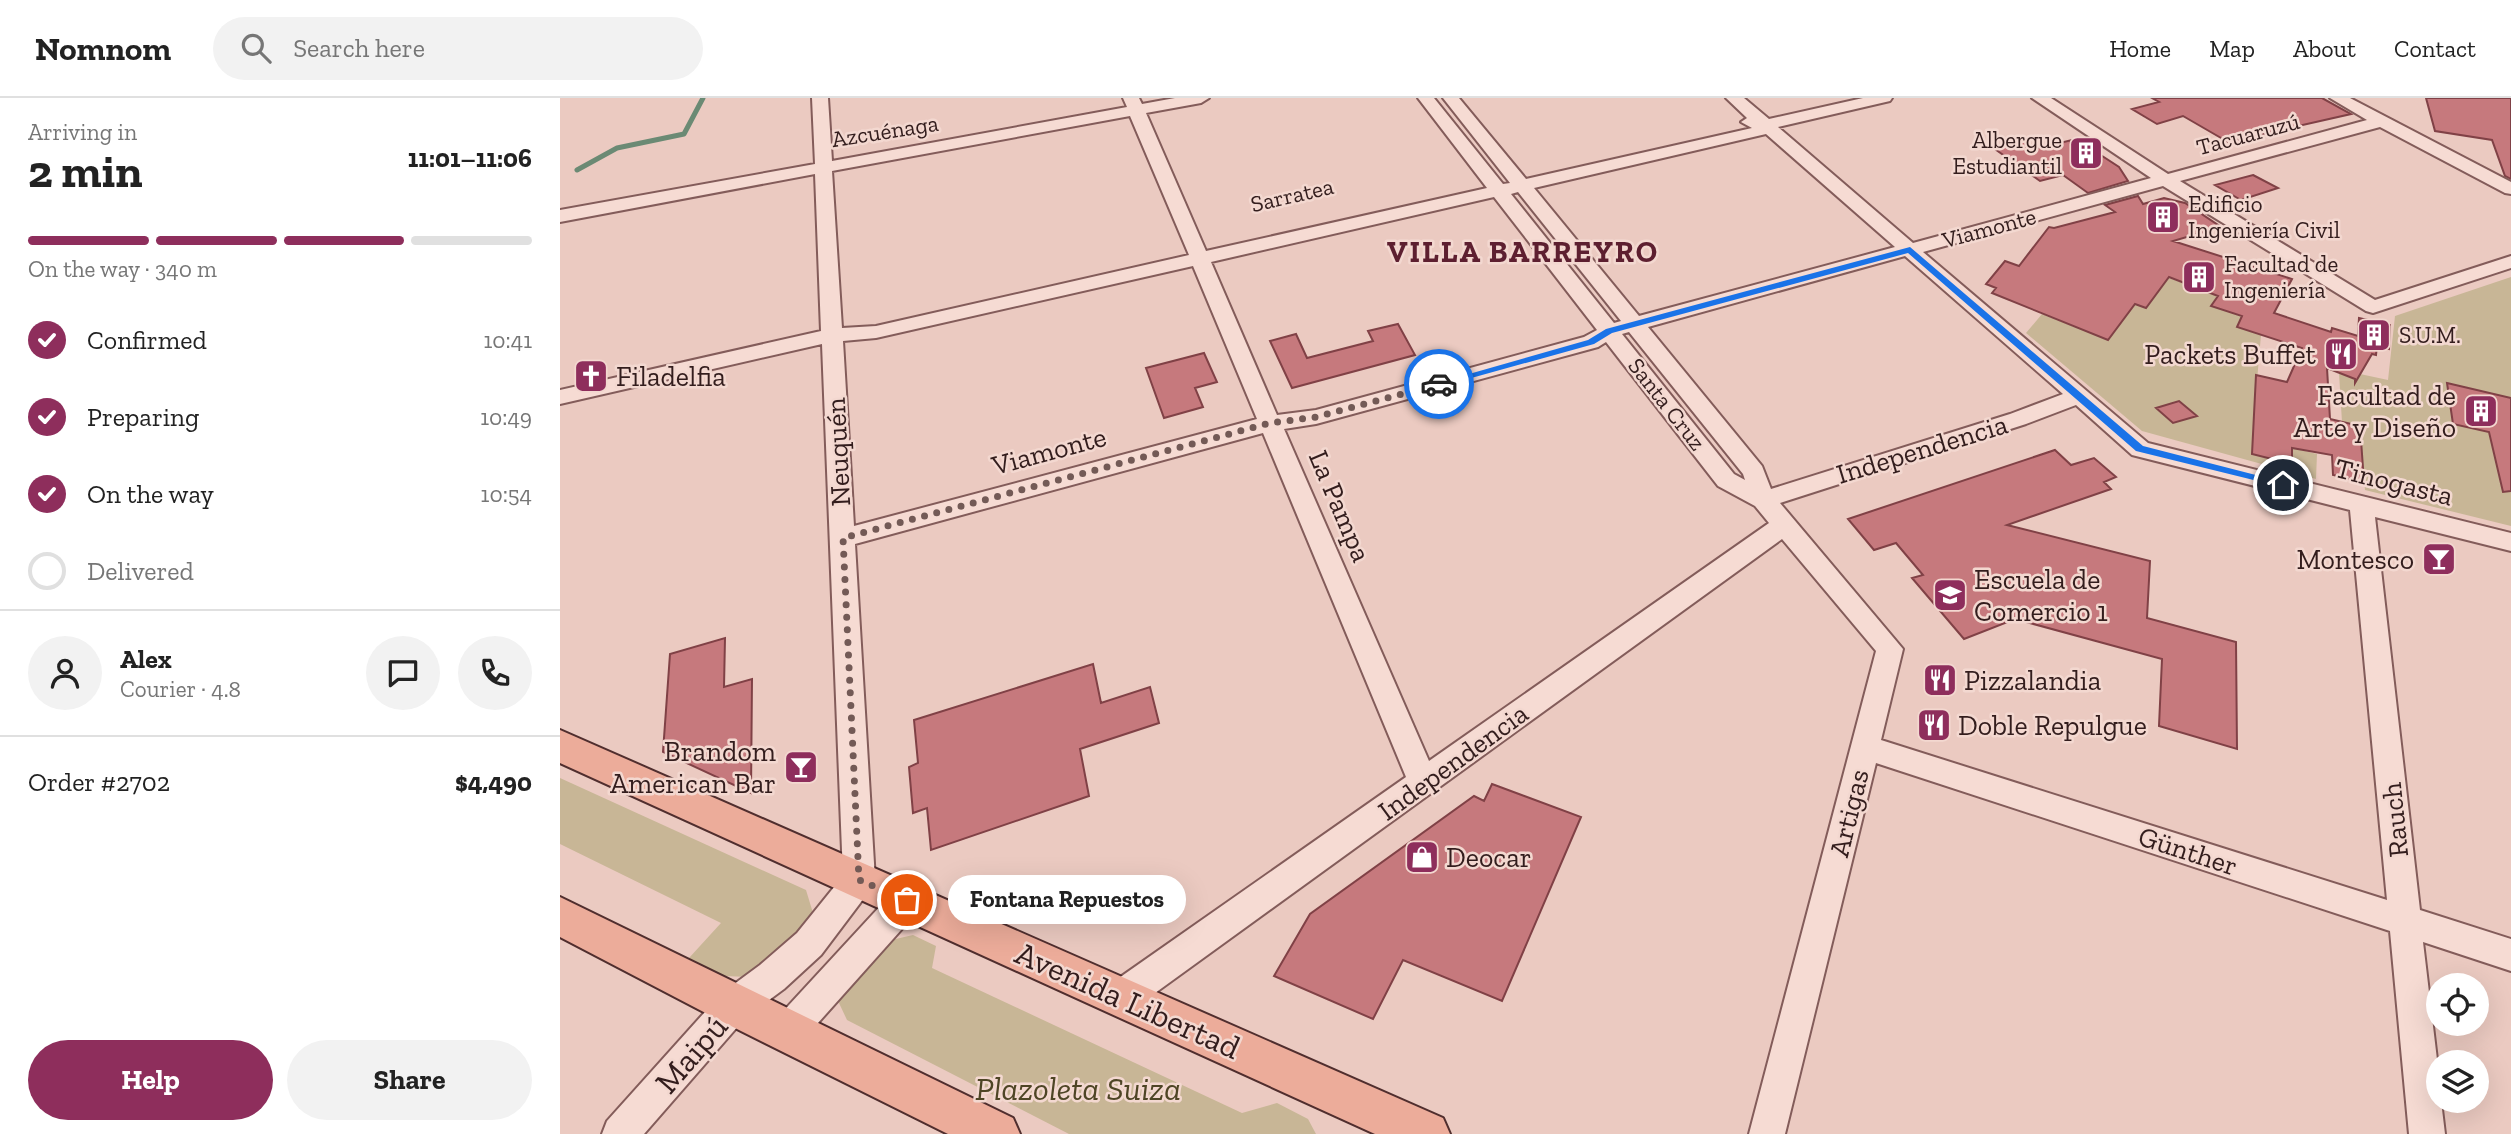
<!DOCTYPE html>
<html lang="en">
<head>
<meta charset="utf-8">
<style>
  body { margin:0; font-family:"Zilla Slab",serif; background:#f2f2f2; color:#222; height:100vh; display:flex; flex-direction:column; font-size:26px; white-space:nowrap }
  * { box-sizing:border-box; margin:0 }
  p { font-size:23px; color:#767676 }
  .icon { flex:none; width:38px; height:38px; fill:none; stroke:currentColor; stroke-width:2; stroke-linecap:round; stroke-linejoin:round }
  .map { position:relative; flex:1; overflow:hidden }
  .panel { display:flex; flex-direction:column; background:#fff; width:560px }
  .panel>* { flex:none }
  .buttons { position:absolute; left:1866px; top:875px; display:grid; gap:14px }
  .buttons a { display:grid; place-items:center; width:63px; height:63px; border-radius:50%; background:#fff; box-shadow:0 7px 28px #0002; font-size:35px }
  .pin { position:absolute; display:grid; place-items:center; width:60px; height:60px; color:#fff; margin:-30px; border:4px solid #fff; border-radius:50%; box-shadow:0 2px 7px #0007 }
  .courier { position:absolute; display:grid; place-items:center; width:70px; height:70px; margin:-35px; border:5px solid #1a73e8; border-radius:50%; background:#fff; color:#222; box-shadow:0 2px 9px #0007 }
  .bubble { position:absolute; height:49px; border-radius:24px; background:#fff; box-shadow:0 7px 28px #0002; font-size:23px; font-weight:700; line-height:49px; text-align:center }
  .overview em { font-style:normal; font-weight:700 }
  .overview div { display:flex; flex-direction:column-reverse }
  .overview { display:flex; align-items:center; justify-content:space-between; height:119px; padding:0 28px }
  h1 { font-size:46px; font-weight:700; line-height:52px }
  .bar { display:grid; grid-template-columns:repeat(4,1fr); gap:10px 7px; align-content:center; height:84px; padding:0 28px }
  .bar i { height:9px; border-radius:5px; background:#e0e0e0 }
  .bar .active { background:#8e2e5c }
  .bar p { grid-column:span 4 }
  .line { display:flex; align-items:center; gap:18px; padding:0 28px; border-top:2px solid #e0e0e0 }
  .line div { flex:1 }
  .round { display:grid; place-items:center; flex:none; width:74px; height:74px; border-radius:37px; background:#f2f2f2 }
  ol { padding:0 28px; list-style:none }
  li { display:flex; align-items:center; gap:21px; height:77px }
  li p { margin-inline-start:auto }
  li .icon { padding:7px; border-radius:50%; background:#8e2e5c; color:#fff; stroke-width:4 }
  li:last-child { color:#767676 }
  li i { width:38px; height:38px; border:4px solid #e0e0e0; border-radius:50% }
  .action { display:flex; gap:14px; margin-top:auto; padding:14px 28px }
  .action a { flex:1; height:80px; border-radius:42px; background:#8e2e5c; color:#fff; font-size:28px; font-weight:700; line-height:80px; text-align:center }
  .action a+a { background:#f2f2f2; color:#222 }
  header { display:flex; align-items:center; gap:42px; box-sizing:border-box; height:98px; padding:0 35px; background:#fff; border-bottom:2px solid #e0e0e0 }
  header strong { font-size:33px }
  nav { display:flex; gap:38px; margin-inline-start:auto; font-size:24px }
  .search { width:490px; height:63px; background:#f2f2f2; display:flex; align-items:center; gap:18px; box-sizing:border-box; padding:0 24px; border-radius:38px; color:#767676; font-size:26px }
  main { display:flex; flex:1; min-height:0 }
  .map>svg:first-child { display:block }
</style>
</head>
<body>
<header>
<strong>Nomnom</strong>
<div class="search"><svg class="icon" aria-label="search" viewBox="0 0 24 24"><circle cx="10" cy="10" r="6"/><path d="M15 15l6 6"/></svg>Search here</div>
<nav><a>Home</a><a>Map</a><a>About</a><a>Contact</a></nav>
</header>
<main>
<section class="panel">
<div class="overview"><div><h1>2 min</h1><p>Arriving in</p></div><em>11:01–11:06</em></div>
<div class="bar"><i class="active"></i><i class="active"></i><i class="active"></i><i></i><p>On the way · 340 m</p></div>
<ol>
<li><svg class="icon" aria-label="check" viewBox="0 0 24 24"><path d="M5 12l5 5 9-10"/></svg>Confirmed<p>10:41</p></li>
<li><svg class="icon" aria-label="check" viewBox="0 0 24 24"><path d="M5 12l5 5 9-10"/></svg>Preparing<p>10:49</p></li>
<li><svg class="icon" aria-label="check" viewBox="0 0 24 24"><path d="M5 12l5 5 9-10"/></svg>On the way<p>10:54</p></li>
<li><i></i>Delivered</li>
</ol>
<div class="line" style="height:126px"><a class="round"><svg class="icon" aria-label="person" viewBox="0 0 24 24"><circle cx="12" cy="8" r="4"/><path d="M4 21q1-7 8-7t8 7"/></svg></a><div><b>Alex</b><p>Courier · 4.8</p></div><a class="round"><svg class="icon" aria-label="chat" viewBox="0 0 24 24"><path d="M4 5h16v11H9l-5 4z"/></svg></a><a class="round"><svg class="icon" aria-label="phone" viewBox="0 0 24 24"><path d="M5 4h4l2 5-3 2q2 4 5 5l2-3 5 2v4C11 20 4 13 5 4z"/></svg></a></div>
<div class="line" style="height:91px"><div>Order #2702</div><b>$4,490</b></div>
<div class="action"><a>Help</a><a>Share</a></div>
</section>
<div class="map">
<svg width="1951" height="1036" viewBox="0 0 1951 1036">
  <rect width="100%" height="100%" fill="#ebcac1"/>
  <!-- green -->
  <path fill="#c8b696" d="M1951,179V300L1887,286L1893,326L1930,334L1937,369L1951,372V428L1805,392L1800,328L1782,324L1779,275L1797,282L1800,276L1828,282L1835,218Z
    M1609,180L1658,198L1652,208L1682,218L1677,229L1701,237L1692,340L1757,356L1756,381L1582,333L1466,235L1482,216L1548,242L1575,206L1586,210Z
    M0,680L246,792L253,815L243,841L190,879L164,878L129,860L161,825L0,746Z
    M353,837L376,848L372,870L682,1015L717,1005L748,1021L756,1036H509L287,922L279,905L286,878L327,843Z"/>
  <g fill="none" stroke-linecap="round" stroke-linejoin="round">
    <!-- stream -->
    <path stroke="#6b8a74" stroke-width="5" d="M17,72L57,50L124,36L143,0"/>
  </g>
  <!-- building -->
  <path fill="#c6797d" stroke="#804146" stroke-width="2" d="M1592,0H1762L1791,16L1668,44L1623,18L1597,26L1572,11L1599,4Z
    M1866,0H1951V81L1945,78L1932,42L1875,33Z
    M1516,41L1559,69L1568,83L1528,95L1503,77L1480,83L1432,49L1462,42L1475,51Z
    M1693,77L1718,90L1681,102L1655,87Z
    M1578,98L1583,106L1604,100L1625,105L1661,129L1613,143L1732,181L1714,215L1771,234L1772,230L1798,238L1799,220L1830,227L1829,251L1817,248L1816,257L1812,256L1795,285V281L1767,270L1770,321L1800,328L1804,384L1773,377L1772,357L1732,350V366L1692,356L1696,277L1727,284L1742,250L1677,229L1682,218L1651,208L1658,198L1609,179L1586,210L1575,206L1548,242L1432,195L1436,190L1426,186L1445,163L1459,168L1489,129L1494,130L1555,114L1545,107Z
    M838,226L855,257L732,290L710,243L736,236L747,260L813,243L808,233Z
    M644,255L657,284L635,290L643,309L604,320L586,270Z
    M1887,285L1951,300V393L1943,394L1929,334L1893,326Z
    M1619,303L1637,318L1613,325L1596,310Z
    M1495,352L1511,367L1534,360L1556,379L1544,384L1551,391L1447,427L1590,463L1587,520L1676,544L1677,651L1599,628L1602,561L1455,521L1404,541L1352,480L1363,477L1336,445L1314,452L1288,421Z
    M165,540L164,589L192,581L191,695L103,654L110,556Z
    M533,566L541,605L590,589L599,625L520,651L529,698L371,752L367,710L353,715L349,669L358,665L354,622Z
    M932,686L1021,719L942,903L843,862L813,921L714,878L750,816L914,698L924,703Z"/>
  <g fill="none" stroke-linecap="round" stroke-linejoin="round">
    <!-- minor casing -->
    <g stroke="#835c5a" stroke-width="4">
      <path id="minor" d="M252,0H268L272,63L567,9L563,0H579L582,6L615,0H649L641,5L586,15L646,153L927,90L858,0H874L943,86L950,85L883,0H899L966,81L1192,30L1181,24L1187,20L1166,0H1184L1209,21L1303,0H1332L1330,3L1218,29L1353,145L1591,80L1472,0H1491L1608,76L1807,22L1770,0H1790L1951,84V96L1945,95L1820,29L1620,83L1815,202L1951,158V170L1813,215L1806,213L1603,88L1363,154L1588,345L1951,435V453L1815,419L1860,812L1951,841V873L1863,844L1878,970V1003H1881L1885,1036H1849L1830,833L1316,665L1225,1036H1189L1316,553L1222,441L573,911L561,916L549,911L544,899L549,887L846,679L703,335L295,446L315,782L310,792L261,857L224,891L186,919L84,1036H42L47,1023L162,895L200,867L237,835L283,778L262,246L0,306V292L261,233L255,76L0,124V112L255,66ZM570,18L629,157L316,228L282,230L272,73ZM1206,36L1335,149L1079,218L974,90ZM958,94L1061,223L1054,225L951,96ZM934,99L1037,232L1024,239L756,312L717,317L651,164ZM1345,158L1503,296L1450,316L1211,391L1202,368L1088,229ZM633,168L697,321L294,428L283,243L316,240ZM1069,234L1183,376L1185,382L1174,376L1062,236ZM1046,244L1158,388L1195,408L1209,425L869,663L724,331L756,326L1038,249ZM1516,307L1572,357L1790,412L1827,802L1321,642L1343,551L1220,405L1466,326Z
        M347,787L358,791L363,802L358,813L241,944L229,949L217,944L212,932L217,920L336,791Z"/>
    </g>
    <!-- major casing -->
    <g stroke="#502e2e" stroke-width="4">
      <path id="major" d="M0,632L883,1020L890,1036H815L0,665Z
        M0,799L453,1020L460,1036H388L159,922L0,839Z"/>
    </g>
    <!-- minor -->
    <use href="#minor" fill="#f6dbd3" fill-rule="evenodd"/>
    <!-- major -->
    <use href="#major" fill="#ecac9a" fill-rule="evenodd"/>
  </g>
  <!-- route -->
  <path fill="#1a73e8" d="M1350,149L1583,348L1723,384L1726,385V390L1576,353L1348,155L1052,235L1034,246L879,289L874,286L1028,242L1046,231Z"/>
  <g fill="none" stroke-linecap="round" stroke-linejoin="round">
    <!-- done -->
    <path stroke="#735a56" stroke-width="7" stroke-dasharray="0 12.6" d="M347,802L299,782L283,440L710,325L756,319L879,286"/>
  </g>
  <!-- icons -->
  <defs>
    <g id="building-square" transform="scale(1.75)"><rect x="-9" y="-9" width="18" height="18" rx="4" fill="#8e2e5c" stroke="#f3d8d0"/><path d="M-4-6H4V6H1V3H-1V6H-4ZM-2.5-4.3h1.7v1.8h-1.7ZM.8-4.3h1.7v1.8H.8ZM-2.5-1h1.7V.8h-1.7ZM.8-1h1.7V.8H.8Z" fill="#fff"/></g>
    <g id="restaurant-square" transform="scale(1.75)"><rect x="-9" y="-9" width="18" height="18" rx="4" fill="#8e2e5c" stroke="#f3d8d0"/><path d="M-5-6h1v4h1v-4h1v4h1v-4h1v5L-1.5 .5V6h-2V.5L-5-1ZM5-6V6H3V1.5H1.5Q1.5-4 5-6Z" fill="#fff"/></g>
    <g id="church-square" transform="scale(1.75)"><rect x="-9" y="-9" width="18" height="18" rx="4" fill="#8e2e5c" stroke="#f3d8d0"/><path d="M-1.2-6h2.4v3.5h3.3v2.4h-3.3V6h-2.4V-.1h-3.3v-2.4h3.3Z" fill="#fff"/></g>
    <g id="bar-square" transform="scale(1.75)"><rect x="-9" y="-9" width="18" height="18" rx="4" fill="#8e2e5c" stroke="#f3d8d0"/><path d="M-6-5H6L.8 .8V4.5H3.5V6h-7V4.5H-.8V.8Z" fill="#fff"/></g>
    <g id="school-square" transform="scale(1.75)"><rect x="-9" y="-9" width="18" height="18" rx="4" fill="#8e2e5c" stroke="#f3d8d0"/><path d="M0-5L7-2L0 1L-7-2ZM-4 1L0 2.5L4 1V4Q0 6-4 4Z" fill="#fff"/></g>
    <g id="shop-square" transform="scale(1.75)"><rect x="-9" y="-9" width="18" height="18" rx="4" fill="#8e2e5c" stroke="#f3d8d0"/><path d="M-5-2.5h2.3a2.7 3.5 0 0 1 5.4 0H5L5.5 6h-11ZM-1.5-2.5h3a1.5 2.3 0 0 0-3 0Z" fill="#fff"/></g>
  </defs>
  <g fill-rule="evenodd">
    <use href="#building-square" x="1526" y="55"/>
    <use href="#building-square" x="1603" y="119"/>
    <use href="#building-square" x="1639" y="179"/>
    <use href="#building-square" x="1814" y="237"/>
    <use href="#restaurant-square" x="1781" y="256"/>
    <use href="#church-square" x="31" y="278"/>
    <use href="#building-square" x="1921" y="313"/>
    <use href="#bar-square" x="1879" y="461"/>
    <use href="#school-square" x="1390" y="497"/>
    <use href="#restaurant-square" x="1380" y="582"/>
    <use href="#restaurant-square" x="1374" y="627"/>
    <use href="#bar-square" x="241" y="669"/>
    <use href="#shop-square" x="862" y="759"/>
  </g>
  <g text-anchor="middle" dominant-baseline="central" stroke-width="5" stroke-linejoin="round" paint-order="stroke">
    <!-- far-street labels -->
    <g font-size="23" fill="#331d1d" stroke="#f3d8d0">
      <text transform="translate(325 33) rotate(-9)">Azcuénaga</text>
      <text transform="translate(1688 36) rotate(-15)">Tacuaruzú</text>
      <text transform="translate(732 97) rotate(-13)">Sarratea</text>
      <text transform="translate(1429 130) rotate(-15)">Viamonte</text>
      <text transform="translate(1107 306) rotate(52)">Santa Cruz</text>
    </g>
    <!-- far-poi labels -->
    <g font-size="23" fill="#331d1d" stroke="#f3d8d0" text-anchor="start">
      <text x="1502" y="42" text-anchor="end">Albergue<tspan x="1502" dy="26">Estudiantil</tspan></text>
      <text x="1628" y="106">Edificio<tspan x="1628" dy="26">Ingeniería Civil</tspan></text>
      <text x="1664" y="166">Facultad de<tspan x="1664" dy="26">Ingeniería</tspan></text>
      <text x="1839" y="237">S.U.M.</text>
    </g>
    <!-- poi labels -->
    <g font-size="28" fill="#331d1d" stroke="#f3d8d0" text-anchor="start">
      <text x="1756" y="256" text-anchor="end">Packets Buffet</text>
      <text x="56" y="278">Filadelfia</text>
      <text x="1896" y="297" text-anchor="end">Facultad de<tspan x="1896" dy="32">Arte y Diseño</tspan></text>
      <text x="1854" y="461" text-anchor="end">Montesco</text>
      <text x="1414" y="481">Escuela de<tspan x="1414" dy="32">Comercio 1</tspan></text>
      <text x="1404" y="582">Pizzalandia</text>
      <text x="1398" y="627">Doble Repulgue</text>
      <text x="216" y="653" text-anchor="end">Brandom<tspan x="216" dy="32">American Bar</tspan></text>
      <text x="886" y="759">Deocar</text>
    </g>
    <!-- street labels -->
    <g font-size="28" fill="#331d1d" stroke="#f3d8d0">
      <text transform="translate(1362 351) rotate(-17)">Independencia</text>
      <text transform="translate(489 353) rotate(-15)">Viamonte</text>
      <text transform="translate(278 354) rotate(-93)">Neuquén</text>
      <text transform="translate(1834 384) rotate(14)">Tinogasta</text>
      <text transform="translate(780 408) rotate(67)">La Pampa</text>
      <text transform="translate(893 664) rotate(-36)">Independencia</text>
      <text transform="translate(1289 715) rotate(-76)">Artigas</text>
      <text transform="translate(1835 722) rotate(-96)">Rauch</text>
      <text transform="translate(1628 753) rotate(18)">Günther</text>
    </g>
    <!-- far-district labels -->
    <g font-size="30" font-weight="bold" letter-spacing="2" fill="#5d1f30" stroke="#f3d8d0">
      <text x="963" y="154">VILLA BARREYRO</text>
    </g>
    <!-- near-street labels -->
    <g font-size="33" fill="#331d1d" stroke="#f3d8d0">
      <text transform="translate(568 902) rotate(24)">Avenida Libertad</text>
      <text transform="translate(131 956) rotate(-49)">Maipú</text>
    </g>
    <!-- near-park labels -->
    <g font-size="33" font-style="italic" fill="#4e4525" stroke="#f3d8d0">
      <text x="518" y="990">Plazoleta Suiza</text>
    </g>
  </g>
</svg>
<div class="buttons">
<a><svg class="icon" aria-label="locate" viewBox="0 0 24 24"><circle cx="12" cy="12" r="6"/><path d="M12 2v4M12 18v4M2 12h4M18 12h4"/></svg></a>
<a><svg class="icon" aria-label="layers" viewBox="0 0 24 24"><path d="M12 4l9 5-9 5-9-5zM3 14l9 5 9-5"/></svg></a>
</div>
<div class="pin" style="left:347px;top:802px;background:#ea580c"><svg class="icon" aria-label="bag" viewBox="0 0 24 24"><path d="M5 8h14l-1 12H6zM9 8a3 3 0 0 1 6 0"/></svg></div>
<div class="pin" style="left:1723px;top:387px;background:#1f2937"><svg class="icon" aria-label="home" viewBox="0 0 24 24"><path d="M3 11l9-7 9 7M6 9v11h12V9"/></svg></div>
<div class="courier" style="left:879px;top:286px"><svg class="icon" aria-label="car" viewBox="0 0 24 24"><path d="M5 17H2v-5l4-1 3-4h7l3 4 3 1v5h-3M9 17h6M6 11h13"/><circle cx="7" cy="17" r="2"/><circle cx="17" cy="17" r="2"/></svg></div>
<div class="bubble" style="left:388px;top:777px;width:238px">Fontana Repuestos</div>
</div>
</main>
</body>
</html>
